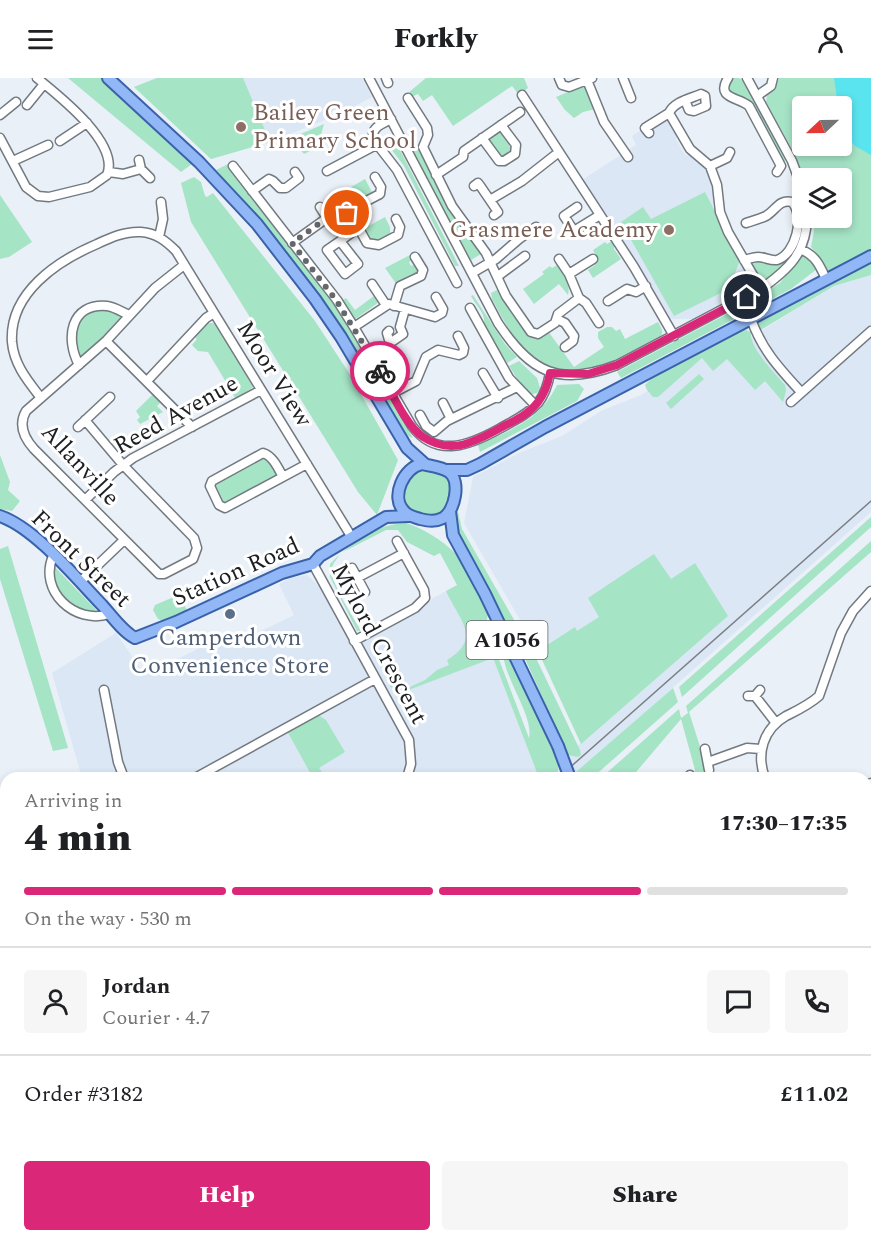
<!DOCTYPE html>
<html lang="en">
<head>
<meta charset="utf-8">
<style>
  body { margin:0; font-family:Spectral,serif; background:#f6f6f6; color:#202124; height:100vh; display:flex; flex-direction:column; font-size:22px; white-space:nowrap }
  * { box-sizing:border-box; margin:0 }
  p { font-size:20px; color:#757577 }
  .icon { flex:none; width:33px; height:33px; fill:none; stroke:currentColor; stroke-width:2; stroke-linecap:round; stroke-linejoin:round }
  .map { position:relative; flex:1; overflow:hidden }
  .side { position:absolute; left:0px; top:694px; width:872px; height:470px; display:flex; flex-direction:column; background:#fff; border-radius:18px 18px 0 0; box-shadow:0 3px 9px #0003 }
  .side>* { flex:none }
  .needle { width:39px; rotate:248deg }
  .controls { position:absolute; left:792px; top:18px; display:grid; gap:12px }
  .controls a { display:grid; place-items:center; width:60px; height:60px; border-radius:6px; background:#fff; box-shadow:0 3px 9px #0003; font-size:30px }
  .pin { position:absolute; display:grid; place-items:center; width:51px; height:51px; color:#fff; margin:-26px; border:3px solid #fff; border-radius:50%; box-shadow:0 2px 6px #0007 }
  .courier { position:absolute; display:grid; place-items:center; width:60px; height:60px; margin:-30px; border:4px solid #db2777; border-radius:50%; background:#fff; color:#222; box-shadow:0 2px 8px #0007 }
  .head em { font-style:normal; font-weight:800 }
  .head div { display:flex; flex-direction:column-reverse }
  .head { display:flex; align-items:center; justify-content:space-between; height:102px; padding:0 24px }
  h1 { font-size:39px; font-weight:800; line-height:45px }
  .bar { display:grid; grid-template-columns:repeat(4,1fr); gap:9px 6px; align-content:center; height:72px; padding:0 24px }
  .bar i { height:8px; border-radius:4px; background:#e0e0e0 }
  .bar .current { background:#db2777 }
  .bar p { grid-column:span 4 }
  .line { display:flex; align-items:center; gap:15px; padding:0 24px; border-top:2px solid #e0e0e0 }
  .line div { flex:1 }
  .round { display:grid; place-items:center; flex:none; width:63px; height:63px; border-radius:6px; background:#f6f6f6 }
  .cta { display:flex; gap:12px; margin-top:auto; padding:12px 24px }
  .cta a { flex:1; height:69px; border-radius:6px; background:#db2777; color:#fff; font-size:24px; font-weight:800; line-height:69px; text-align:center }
  .cta a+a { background:#f6f6f6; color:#202124 }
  header { display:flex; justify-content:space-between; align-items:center; height:78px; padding:0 24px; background:#fff; font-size:27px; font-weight:800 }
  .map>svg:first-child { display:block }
</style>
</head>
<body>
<header><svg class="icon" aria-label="menu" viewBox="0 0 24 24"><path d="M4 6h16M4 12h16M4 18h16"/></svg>Forkly<svg class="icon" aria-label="person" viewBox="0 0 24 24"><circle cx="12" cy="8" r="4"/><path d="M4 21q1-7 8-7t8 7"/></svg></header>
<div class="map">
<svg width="871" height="1163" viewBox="0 0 871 1163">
  <rect width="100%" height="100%" fill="#e9f0f7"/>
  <!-- built -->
  <path fill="#dbe7f5" d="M157,0H362L372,19L342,35L270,64L211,81L134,9Z
    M666,42L671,44L678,55L676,61L685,77L692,78L704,87L713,108V129L751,204L747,217L700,241H668L582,102L636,67L632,58L640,53L652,52Z
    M871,197V434L571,700H542L581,665L538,573L464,445L473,399L519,375L562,358L601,333L641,317L734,260L751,259L834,208Z
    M307,497L322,511L354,568L424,530L433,520L458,507L488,567L539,700H82L52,595L116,555L145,597L222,559L228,569L294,537L279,506L293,499Z
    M18,1158H75L70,1163H13Z
    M589,1158H710L712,1163H591Z"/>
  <!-- green -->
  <path fill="#a6e4c6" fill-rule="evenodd" d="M68,0H101L154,45L192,86L181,94Z
    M157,0H243L270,64L211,81L134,9Z
    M426,0H524L528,10L519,17L512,8L453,48L432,17L423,23L418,16L411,19L408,15Z
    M733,0H739L744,3L786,82L782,84L775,68L770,61V59L764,46L761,45L747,20L729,13L727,8Z
    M779,0H871V175L830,196L822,181L811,169L814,153L811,140H842V100H803L794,75L766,24L767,17L775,12ZM802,28H842V68H802Z
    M582,8L587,9L596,31L583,34L574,40L565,32L556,19Z
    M324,46L319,64L320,68L304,76L291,60Z
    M500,54L512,72L502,80L489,62Z
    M395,67L398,68L459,188H455L404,88L391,71Z
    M418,70L458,146L481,176L471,182L412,73Z
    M228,86L344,240L413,360L408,358C378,309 350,258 315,211C284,170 250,131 216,92Z
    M194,99L201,104L205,118L207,119L213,115L315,243L349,295L398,382L377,437L358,414L191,144L181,105Z
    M365,101L372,114L345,129L339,116Z
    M705,114L740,182L729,211L674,238L621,144L643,129L651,141Z
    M0,117L32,164L9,179L0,181Z
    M385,139L390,149V156L377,163L371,162L365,150Z
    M612,163L614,167V171L621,181L593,200L588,192L595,187L590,179L595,176L593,172L605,164L607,166Z
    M802,176L813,181L817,191L791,211L621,300L617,294L744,227L780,205Z
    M410,177L413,181L409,184L411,188L415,186L420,195L415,197L414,195L402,201L403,204L397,207L385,190Z
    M789,180C781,188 772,203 759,201L752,189L755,182C768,182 777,187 789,180Z
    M871,183V197L834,208L759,253L758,246L761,240Z
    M557,187C563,195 571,207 568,217L559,206L534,226L523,211L544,196L542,194L550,188L552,190Z
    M499,211L531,258L535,261L548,253L574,289L604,269L598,260V254L607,249H612L616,253L620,251L625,261L658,244C662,251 665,255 658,262C620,281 565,315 527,275C512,260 502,239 492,221L491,215Z
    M473,217L505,266L517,279L507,285L483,248C488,237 476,228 471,218Z
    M374,218L379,224L354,242L341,223L346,220L355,232Z
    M107,230L125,238L104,262L80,282C69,249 72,239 107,230Z
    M206,245H213L219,249L252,304L253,309L236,321L208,274L198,273L192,267L197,261L194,258Z
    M746,252L751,254C749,270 775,295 785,307L786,313L783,324L765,303L755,312L727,281L713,293L702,280L658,319H653L647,312L645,307L651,301L737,253Z
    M519,283L537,300L540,310L537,315L528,317L509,288Z
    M699,296L704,301L671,331L666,325Z
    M579,306L584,311L577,323L480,374L478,367C512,351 539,343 557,307Z
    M153,316L161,324L157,328L163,334L140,346L137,342L140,339L136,333Z
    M0,377L10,404L8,412L20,423L12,433L0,431Z
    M262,379L269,382L278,397L276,401L227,426L222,425L214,409L216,404Z
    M423,390L447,397L453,412L445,433L435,439L411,434L402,423L407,399Z
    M457,430L462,451L536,580L580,672L581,677L578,679L568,677L524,578L460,461L456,442Z
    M871,439V449L682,619L679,609Z
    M406,445C423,450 441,462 454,474C466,487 479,520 488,537L487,541L492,558L483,568L493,567L495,571L529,660C534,637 502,598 503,572L505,570L514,582L558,686V693L550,700H539L493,580L398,616L390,608L380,584H384L402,610L410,609L425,602L437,592L449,587L447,582C483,560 459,542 446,513L457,507L440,475L434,478L407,464L398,452H386L343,474C368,456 374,448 406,445Z
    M871,463V474L689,634L704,681L708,700H694L695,692L681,641L631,700H601L679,631L681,640L688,635L686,628Z
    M8,468L68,670L53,673L0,501V471Z
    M654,476L671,501L695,485L728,538L581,666L538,573L575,549L577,553L599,539L588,520Z
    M339,477C337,482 333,484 332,490C330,506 353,538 361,553H357L330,499V486Z
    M53,487L98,534C70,532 54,514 53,487Z
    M176,518L178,522L182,523L188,534L165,544L158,541L153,532L155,527Z
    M673,610L678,624L600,693L587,700H579L576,694Z
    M320,638L326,642L345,674L319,690L326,700H313L287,653L314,639Z
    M871,934V988L866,991V937Z
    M871,1018V1163H730L729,1158H866V1020Z
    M75,1158H205L207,1163H70Z
    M228,1158H340L342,1163H229Z"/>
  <!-- water -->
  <path fill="#5ae4ef" d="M834,0H871V77L855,68L842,54V28H838Z"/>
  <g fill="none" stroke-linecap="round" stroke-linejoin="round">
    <!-- minor casing -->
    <g stroke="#737980" stroke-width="11">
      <path id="minor" d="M369,0L498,245C531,295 559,309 617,287L761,211C789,191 806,175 807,140
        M386,0L388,5
        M559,0L562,7L569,9L592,0
        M623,0L631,20
        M728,0C715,21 739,19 749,28L781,88L777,94
        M747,0L792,83L802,110
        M587,2L604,44L628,79
        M522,17L634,189L674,258
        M757,18L771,8L773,0
        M408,20L427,50L428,57L423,69L452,128L486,175L506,218L531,254L538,256L555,245L558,236L579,220
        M27,27L44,6
        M669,35C674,24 689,21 701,16L705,18L706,28L694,33L689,32L685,22
        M0,37L16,24
        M391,41C382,46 371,49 373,61L397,92L457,205
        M649,55L645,50L669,35L690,71L710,88L717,107L720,134L728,154L761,211
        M0,60L26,109L38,118L49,119L90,109L107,97C120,65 59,18 37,0
        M482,60L499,83H504L515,76L516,67L501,47
        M60,63L87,45
        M139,82L141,91L150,100
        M13,83L48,67
        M233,88L337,222L354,249L412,348C437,381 470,367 499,351C513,343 527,337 538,325C545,316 548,307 550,295
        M710,88L727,80L730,74
        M327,93L376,67
        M109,94L123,96L141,91
        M436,97L463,79L464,73L520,34
        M474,108L478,105L481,109L498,134L494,137
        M252,113L269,101L273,103L280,110H286L299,100L295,94
        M490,122L522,103L559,74
        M320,129L327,140
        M577,129L564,138L574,153L600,137
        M350,136L353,130L380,116L381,109L375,99
        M159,159L163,141L161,124
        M340,163L327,172L345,196L358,186L340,163L358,150
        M292,165L327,140L347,135L352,138L367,165L379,167L398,157L400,149L396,141
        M802,172C816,178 820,188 826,201
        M559,181L569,196L579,220L586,225L599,245
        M744,182C749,181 753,179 758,179C765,179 770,183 777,182C796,176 805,138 792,124C779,121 776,132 766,138C760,141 752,143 746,145
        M472,195L496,181L519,161L536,149
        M569,196L593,181
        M498,198L525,178
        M372,206L386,227
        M608,223L627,211L636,214L646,208
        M394,228L400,208L421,198L423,192L415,179
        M470,230L509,300L535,327
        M557,241L565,245L574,258L573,263L565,269
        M751,241C762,272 779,290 801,314
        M354,249L389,226L435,239L442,235L443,231L436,219
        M389,253L387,255L389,262L393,263L403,256L400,249L405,231
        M106,263L192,349
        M79,287C65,261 70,225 107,228C115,229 122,234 129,237
        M483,295L498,320
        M147,303L206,240L214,235
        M393,315L416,303L426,279L438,272L459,277L463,275L464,270L458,258
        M41,320C28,303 14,287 12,264C9,215 57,183 97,166C110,160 125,153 141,154C156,155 166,163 176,173L351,458
        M791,324L871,253
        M443,325L451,341
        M420,337L426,348L434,354L447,343L517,309
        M85,342L123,387L194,460L197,470L193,481L164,496H159L34,371C24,360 18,347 26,333L106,263L155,210L184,187
        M78,349L110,319
        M283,399C278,390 273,378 263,375L212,403L210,408L219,427L225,430L307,386
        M85,422L114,394L133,380L261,312
        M53,478C38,513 75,547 109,536
        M313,486L409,662L411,686L407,700
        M352,490L365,514
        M357,500L404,475
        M80,504L124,462
        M354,563L415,530L425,520L424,512L397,463
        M104,612L118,684L124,700
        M748,618H755L760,612
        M755,618L776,645
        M705,671L709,692
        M708,684L747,670L761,671
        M195,700L375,601
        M689,700L690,697
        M765,700C756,676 763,651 786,638C798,632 809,627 819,618L841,555L853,533L871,513
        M866,707L871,705
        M866,790L871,789
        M866,847L871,846"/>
    </g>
    <!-- major casing -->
    <g stroke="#3a62a9" stroke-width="14">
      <path id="major" d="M108,0L199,84L257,146L315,221L341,259L407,370L426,387
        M422,386C431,388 442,389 449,394C461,403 455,433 443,440C435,444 429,443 420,441C414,439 408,438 404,433C390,419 404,389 422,386Z
        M445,392H467L480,386L545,349L871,178
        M450,433L453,457L485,516L558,668
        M0,438C35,450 76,500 102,527C112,538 122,553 135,560L176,544L282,495L313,486L320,478L386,439L409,438
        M866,909L871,907
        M866,921L871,918
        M0,1087L6,1088
        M0,1097L6,1098
        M718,1158L720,1163
        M360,1163V1158"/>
    </g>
    <!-- minor -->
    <use href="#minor" stroke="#fff" stroke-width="8"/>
    <!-- major -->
    <use href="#major" stroke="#92b7f7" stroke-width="10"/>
    <!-- rail -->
    <path stroke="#7c8085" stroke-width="1.5" d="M558,700L871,423
      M41,1163L46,1158"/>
    <!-- major-bridge casing -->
    <g stroke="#3a62a9" stroke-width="14" stroke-linecap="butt">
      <path id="major-bridge" d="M558,668L570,700"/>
    </g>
    <!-- major-bridge -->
    <use href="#major-bridge" stroke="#92b7f7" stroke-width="10"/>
  </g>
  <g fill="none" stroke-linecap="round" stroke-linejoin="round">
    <!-- done -->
    <path stroke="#64686c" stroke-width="6" stroke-dasharray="0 10.8" d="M347,135L327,140L292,165L336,222L380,293"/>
    <!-- route -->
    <path stroke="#db2777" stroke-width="8" d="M380,293C391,312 405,347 423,359C452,378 477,363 504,348C516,342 529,336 538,324C545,315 548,306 550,295L588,296L617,287L747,219"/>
  </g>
  <!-- markers -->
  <g fill="#8d6e63" stroke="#fff" stroke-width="2">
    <circle cx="241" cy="49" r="6"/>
    <circle cx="669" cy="152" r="6"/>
  </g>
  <circle fill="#5c6f8a" stroke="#fff" stroke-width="2" cx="230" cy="536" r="6"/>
  <g text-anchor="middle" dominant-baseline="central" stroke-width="6" stroke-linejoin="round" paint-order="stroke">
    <!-- shield labels -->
    <rect fill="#fff" stroke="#606264" stroke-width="1.5" x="466.5" y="543" width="81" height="38" rx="4.5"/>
    <g font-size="22" font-weight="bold" fill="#1c1e21">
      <text x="507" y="562">A1056</text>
    </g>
    <!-- education labels -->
    <g font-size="24" fill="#785e54" stroke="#fff" text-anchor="start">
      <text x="253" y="35">Bailey Green<tspan x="253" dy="28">Primary School</tspan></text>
      <text x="657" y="152" text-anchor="end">Grasmere Academy</text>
    </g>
    <!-- street labels -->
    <g font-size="24" fill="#1c1e21" stroke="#fff">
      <text transform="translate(274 296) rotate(58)">Moor View</text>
      <text transform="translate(176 337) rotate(-29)">Reed Avenue</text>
      <text transform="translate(80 387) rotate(47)">Allanville</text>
      <text transform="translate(81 481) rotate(44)">Front Street</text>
      <text transform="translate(236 494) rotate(-24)">Station Road</text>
      <text transform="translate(379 566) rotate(62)">Mylord Crescent</text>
    </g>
    <!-- service labels -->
    <g font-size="24" fill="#4e5e75" stroke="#fff">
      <text x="230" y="560">Camperdown<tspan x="230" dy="28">Convenience Store</tspan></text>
    </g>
  </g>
</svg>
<div class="controls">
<a><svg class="needle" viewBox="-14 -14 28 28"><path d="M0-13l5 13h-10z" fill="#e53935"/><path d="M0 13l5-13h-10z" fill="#757577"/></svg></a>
<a><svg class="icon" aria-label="layers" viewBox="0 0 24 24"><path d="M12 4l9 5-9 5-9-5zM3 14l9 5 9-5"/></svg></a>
</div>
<div class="pin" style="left:347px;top:135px;background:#ea580c"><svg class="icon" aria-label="bag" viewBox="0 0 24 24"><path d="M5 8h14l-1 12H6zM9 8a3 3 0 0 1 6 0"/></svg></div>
<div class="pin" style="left:747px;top:219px;background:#1f2937"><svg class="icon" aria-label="home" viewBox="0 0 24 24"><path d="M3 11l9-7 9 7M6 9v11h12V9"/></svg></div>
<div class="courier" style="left:380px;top:293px"><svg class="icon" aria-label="bike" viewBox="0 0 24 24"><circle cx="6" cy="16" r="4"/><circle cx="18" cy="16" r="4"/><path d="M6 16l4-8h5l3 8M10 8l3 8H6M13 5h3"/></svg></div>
<section class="side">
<div class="head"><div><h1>4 min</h1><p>Arriving in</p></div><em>17:30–17:35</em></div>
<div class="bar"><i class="current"></i><i class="current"></i><i class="current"></i><i></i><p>On the way · 530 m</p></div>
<div class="line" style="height:108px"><a class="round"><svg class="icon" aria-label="person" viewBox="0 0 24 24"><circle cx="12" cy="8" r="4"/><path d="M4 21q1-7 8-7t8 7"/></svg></a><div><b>Jordan</b><p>Courier · 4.7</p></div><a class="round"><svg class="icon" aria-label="chat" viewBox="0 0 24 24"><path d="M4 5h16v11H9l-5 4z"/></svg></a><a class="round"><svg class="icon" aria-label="phone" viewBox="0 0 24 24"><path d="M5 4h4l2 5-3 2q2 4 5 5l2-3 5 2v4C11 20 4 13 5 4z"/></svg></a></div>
<div class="line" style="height:78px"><div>Order #3182</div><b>£11.02</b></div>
<div class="cta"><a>Help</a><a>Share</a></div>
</section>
</div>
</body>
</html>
